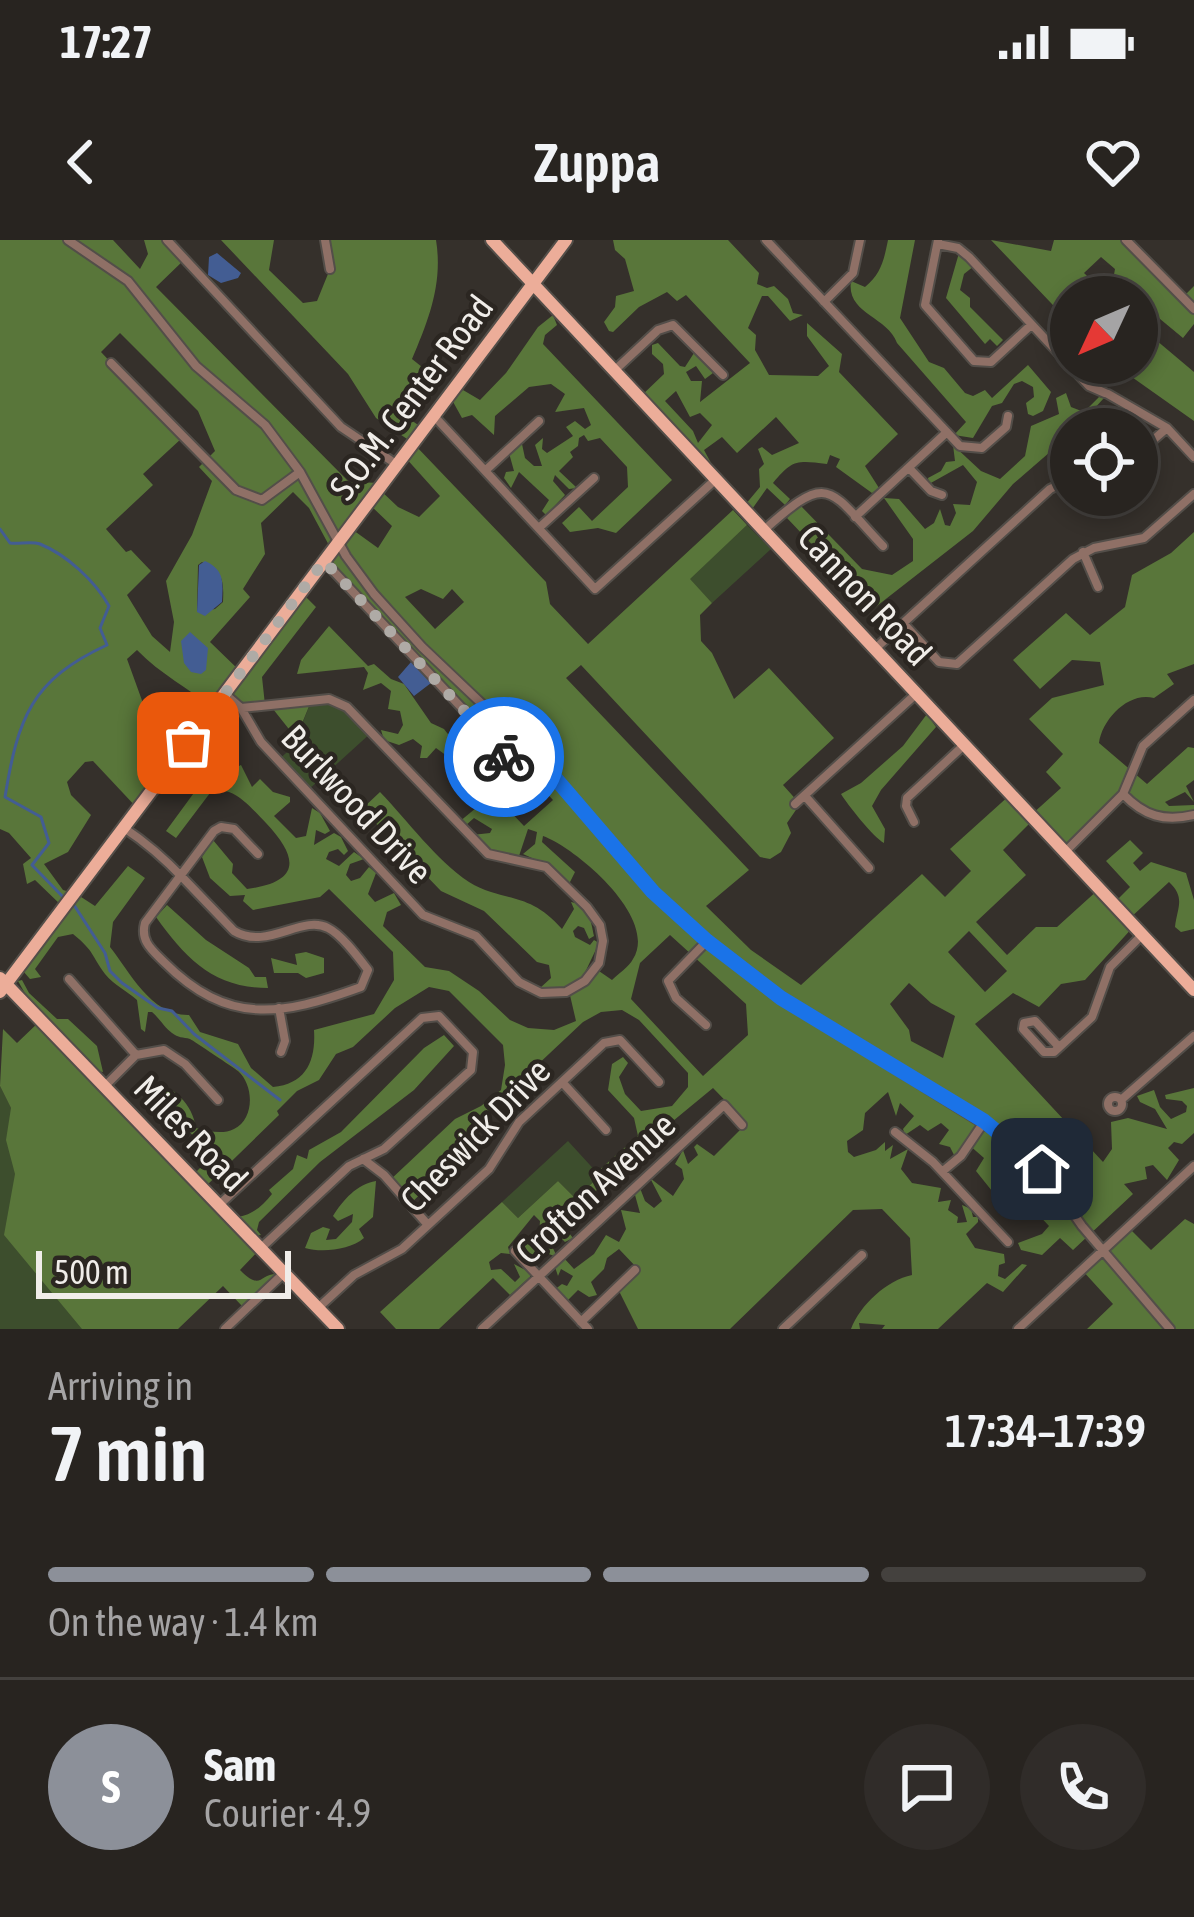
<!DOCTYPE html>
<html lang="en">
<head>
<meta charset="utf-8">
<style>
  body { margin:0; font-family:"Asap Condensed",sans-serif; background:#302c29; color:#f1f3f6; height:100vh; display:flex; flex-direction:column; font-size:45px; white-space:nowrap }
  * { box-sizing:border-box; margin:0 }
  p { font-size:39px; color:#a5a4a5 }
  .icon { flex:none; width:66px; height:66px; fill:none; stroke:currentColor; stroke-width:2; stroke-linecap:round; stroke-linejoin:round }
  .map { position:relative; height:1089px; overflow:hidden }
  .sheet { display:flex; flex-direction:column; background:#282420; flex:1 }
  .sheet>* { flex:none }
  .needle { width:78px; rotate:226deg }
  .controls { position:absolute; left:1050px; top:36px; display:grid; gap:24px }
  .controls a { display:grid; place-items:center; width:108px; height:108px; border-radius:50%; background:#282420; box-shadow:0 6px 18px #0003,0 0 0 3px #44413e; font-size:60px }
  .scale { position:absolute; left:36px; bottom:30px; width:255px; box-sizing:border-box; padding-left:12px; border:6px solid #f0ede9; border-top:0; font-size:33px; line-height:42px; white-space:nowrap; color:#f0ede9; -webkit-text-stroke:9px #2b2621; paint-order:stroke }
  .pin { position:absolute; display:grid; place-items:center; width:102px; height:102px; color:#fff; margin:-51px; border-radius:24px; box-shadow:0 6px 18px #0006 }
  .courier { position:absolute; display:grid; place-items:center; width:120px; height:120px; margin:-60px; border:9px solid #1a73e8; border-radius:50%; background:#fff; color:#222; box-shadow:0 3px 15px #0007 }
  .headline em { font-style:normal; font-weight:600 }
  .headline div { display:flex; flex-direction:column-reverse }
  .headline { display:flex; align-items:center; justify-content:space-between; height:204px; padding:0 48px }
  h1 { font-size:78px; font-weight:600; line-height:90px }
  .bar { display:grid; grid-template-columns:repeat(4,1fr); gap:18px 12px; align-content:center; height:144px; padding:0 48px }
  .bar i { height:15px; border-radius:9px; background:#44413e }
  .bar .current { background:#8c9099 }
  .bar p { grid-column:span 4 }
  .line { display:flex; align-items:center; gap:30px; padding:0 48px; border-top:3px solid #44413e }
  .line div { flex:1 }
  .round { display:grid; place-items:center; flex:none; width:126px; height:126px; border-radius:63px; background:#302c29 }
  .status { display:flex; justify-content:space-between; align-items:center; height:84px; padding:0 60px; background:#282420; direction:ltr }
  .status svg { height:33px; fill:currentColor }
  header { display:flex; justify-content:space-between; align-items:center; height:156px; padding:0 48px; background:#282420; font-size:54px; font-weight:600 }
  .map>svg:first-child { display:block }
</style>
</head>
<body>
<div class="status"><b>17:27</b><svg viewBox="0 0 49 12"><path d="M0 12V9h3v3zM5 12V6h3v6zM10 12V3h3v9zM15 12V0h3v12zM26 1h20v11H26zM47 4h2v5h-2z"/></svg></div>
<header><svg class="icon" aria-label="back" viewBox="0 0 24 24"><path d="M15 5l-7 7 7 7"/></svg>Zuppa<svg class="icon" aria-label="heart" viewBox="0 0 24 24"><path d="M12 20l-8-8c-3-5 5-10 8-4 3-6 11-1 8 4z"/></svg></header>
<div class="map">
<svg width="1194" height="1089" viewBox="0 0 1194 1089">
  <rect width="100%" height="100%" fill="#35302b"/>
  <!-- green -->
  <path fill="#3d4e2d" d="M747,285L771,309L712,363L689,339Z
    M312,459L338,462L372,492L307,551L278,520L293,507Z
    M0,846L122,1089H0Z
    M568,901L600,936L576,959L558,941L518,978L502,962Z"/>
  <!-- forest -->
  <path fill="#59763a" fill-rule="evenodd" d="M0,0H113L140,29L148,14L144,0H167L185,19L156,47L349,242L383,243L379,249L398,267L419,277L440,256L404,216L413,203L376,178L348,134L221,0H274L269,30L303,63L317,61L330,29L325,0H436C443,43 429,79 412,119L422,127L395,169L424,189L414,204L546,342L550,364L588,404L733,270L747,285L690,339L712,363L700,375L701,401L712,413L734,459L769,428L834,498L783,545L800,564L787,583L791,593L781,612L770,619L760,617L581,425L566,438L749,630L706,666L751,710L801,745L922,634L945,657L971,631L950,609L1011,554L1031,575L1061,548L1046,532L1063,514L1029,479L1052,458L1104,445L1100,422L1072,420L1040,449L1013,420L1066,373L1090,395L1125,367L1132,335L1171,313L1194,292V424L1167,434L1174,444L1154,458C1129,451 1102,479 1099,503L1147,544L1188,507L1194,508V540L1186,546L1194,562L1185,552L1165,562L1169,566L1194,565V575H1147L1123,554L1065,610L1034,579L1003,610L1026,635L976,682L1007,715L1036,687H1057L1099,649L1114,663L1130,647L1106,621L1130,600L1143,613L1133,623L1140,631L1151,622L1186,633L1194,660V689L1181,692L1175,687C1177,668 1186,658 1169,642L1129,679L1134,686L1085,740L1061,744L1039,767L1013,753L975,784L1103,922L1112,909L1111,882L1128,878L1167,889L1155,869L1140,862L1137,856L1154,850L1160,867L1171,879L1186,872L1187,866L1182,861L1166,859L1165,855L1194,848V893L1182,904L1174,902L1168,908L1179,920L1167,940L1153,925L1145,927L1147,939L1124,944L1133,954L1073,1010L1060,998L1042,1015L1021,1010L1018,1003L1042,994L1049,986L1035,971L1014,972L992,957V951L976,931L984,918L968,904L954,915L950,907L939,904L949,890L941,883L928,891L920,885L905,895L903,889L914,876L900,863L896,876L888,852L865,873L863,890L847,901L848,912L854,917L876,910L885,902V911L893,905L890,919L908,909L901,929L912,943L941,948L938,962L951,960L948,970L958,977L957,983L967,982L962,965L971,969L973,977H978V982L966,994L975,1008L1004,1014L1005,1023L999,1025L998,1036L1005,1039L1022,1024L1027,1025L1003,1052L987,1043L938,1089H882L885,1085L859,1083L860,1089H851C860,1065 887,1040 912,1035L910,998L882,969L853,970L730,1089H638L617,1047L637,1028L619,1009L607,1018L604,1029L591,1042L597,1055L589,1057L578,1050L566,1062L554,1050L562,1044L567,1046L573,1036L561,1029L558,1036L555,1027L563,1017L574,1029L594,1014L606,995L619,1002L626,989L621,970L640,973L635,955L640,948L645,961L654,968L662,961L650,938L673,956L684,939L682,929L675,924L683,910L688,924L698,915L694,907L697,904L714,916L747,883L713,848L616,928L595,952L588,947L600,936L597,932L638,896L634,878L608,850L612,824L623,817L628,823L619,837L625,854L641,871L672,866L688,847V833L639,780L622,770L601,772L583,782L501,859L481,882L476,901L409,965L389,941L455,879L481,866L501,850L505,825L503,805L449,751L429,747L395,768L353,807L336,814L319,840L297,851L277,871L279,875L204,948L260,1009L240,1030C262,1052 259,1033 278,1034L242,1066L223,1046L178,1089H82L4,995L15,934L6,900L11,868L0,846L3,789L17,803L41,780L83,822L27,757L18,741L22,740L29,753L57,779H68L97,806L103,832L97,831L195,933L212,916L184,886L177,871L155,857L150,840C175,848 192,863 196,888C209,891 222,895 234,889C255,879 254,845 238,831C234,828 194,801 190,799C183,797 178,798 172,793C165,788 159,778 152,772H148L145,792L141,789L137,760C127,751 114,745 105,734C91,715 95,712 73,694L58,697L35,729L41,737L30,739L23,731L67,675L65,671L78,655L95,666L128,626L145,638L113,682L110,707C130,732 151,776 189,775L200,792L238,804L251,828L273,847C306,844 316,821 314,790L374,774L394,740L393,712L329,649L320,657L253,670L243,661L245,655L230,656L210,638L202,617L213,600L233,624L232,633L247,649C301,642 299,618 266,583C256,573 243,557 229,552C226,551 214,552 210,553L176,598L166,591L218,520L229,531L241,525L252,547L260,539L273,552L290,557V562L274,576L296,598L306,596L312,568L320,573L330,591L325,594L316,590L314,605L334,593L341,597L348,611L344,615L338,609L329,612L326,619L339,626L354,612L364,619L350,624L346,635L351,641L360,638L369,627L376,633L368,654L375,662L394,653L401,665L387,672L383,686L425,727L449,731L479,751L510,780L528,788L554,790L576,781L569,751L596,729L612,740C618,734 629,727 633,719C659,678 576,608 543,596L542,602L575,632L569,644L543,623L523,614L535,604L537,592L528,589L519,616C499,618 486,608 472,595L490,593L492,589L474,578L465,586L459,582L476,568L483,550L465,529L436,508L427,518H420L422,506L413,499L399,505L384,500L381,490L398,494L403,485L400,471L388,469L391,451L381,443L363,450L368,433L364,427L297,434L301,420L329,386L368,426L374,424L391,439L404,444L431,483L444,489L458,507L473,505L462,516L479,531L494,520H503L501,527L489,534L494,544L508,555L501,562L524,586L553,560L526,531L514,532L500,512L324,321L332,311L309,268L293,252L261,283L265,314L243,349L250,357L210,402L241,432L213,469C188,447 161,435 137,410L127,419L148,477L187,503L138,569L93,521L85,522L67,542L71,555L91,575L68,612L44,624L63,650L70,652L62,666L35,640L27,644L23,624L31,618L9,593L0,589ZM120,93L198,171L215,211L199,227L212,241L192,295L166,341L174,382L170,412L152,396L127,355L151,331L131,310L126,312L106,289L153,245L143,234L182,198L101,112ZM369,264L392,286L378,308L353,290ZM202,322C223,333 224,339 223,362L215,369L197,372L198,325ZM421,349L443,359L452,349L464,362L435,389L405,357ZM969,691L1007,731L985,752L948,712ZM670,695L746,764L748,795L703,836L631,759L640,723ZM909,743L931,763L955,776L943,818L911,801L909,790L890,764Z
    M613,0H728L759,33L757,44L767,48L774,46L788,59L793,73L803,75L790,81L768,56H762L748,88L756,95L755,110L769,135L818,136L829,126L807,96V83L842,114L839,132L898,194L865,226L879,248L872,253L836,227L840,219L830,215L827,224C796,220 792,220 773,243L790,259L785,265L767,248L750,272L745,265L760,247L759,229L764,224L758,209L762,207L772,215L799,203L776,177L737,213L722,197L704,210L717,234L640,157L664,134L663,124L652,114V105L658,103L680,126L685,127L694,113L713,133L705,139L696,126L686,132L691,141H702L700,162L750,123L686,55L677,61L667,52L639,67L613,92L609,91L604,82L615,67L616,56L634,51L625,19L615,10ZM676,151L690,177L700,173L712,185L698,203L693,191L665,161Z
    M888,0H915L900,78L929,122L944,128L965,153L973,156L985,150L992,158L1028,125L1051,152L1043,171L1033,176L1028,174L1026,163L1034,157L1033,147L1022,141L1014,144L1002,163L992,166L973,198L954,195L966,182L897,103C887,76 846,74 851,41L865,47C881,34 884,20 888,0Z
    M991,0L1051,11L1054,0H1126L1183,57L1194,46V84L1183,98L1113,40L1115,29L1101,17L1084,33L1109,57H1071V84Z
    M959,13L974,26L964,34L960,50L970,58V67L1003,100L997,106L990,99L985,104L946,58Z
    M553,75L557,85L545,95L543,104L672,240L616,293L598,288L570,292L562,283L579,267L592,281L628,247L627,227L600,198L588,201L584,195L579,198L578,206L570,212L573,217L559,231L577,248L569,249L555,235L553,241L565,255L546,275L542,271L549,260L519,232L511,248L504,238L506,232L514,231L509,213L522,204L525,218L534,226H542L535,205L543,198L542,209L547,213L573,196L566,187L575,181L585,189L591,185L584,168L555,172L565,154L551,144L529,147L495,176L494,195L472,175L462,178L452,160L463,150L480,160L506,133L538,87Z
    M1137,84L1194,132V181L1112,123H1137Z
    M1066,153L1071,167L1084,172L1099,157L1104,158L1092,171L1101,184L1120,182L1126,189H1071V200L1065,199L1013,244L973,291L873,369L787,278L800,265L862,329L892,335L913,321V299L884,258L899,259L925,289L934,283L940,269L945,285L950,286L956,273L953,264L970,265L977,242L963,225L929,244L928,238L941,231L946,222L955,221L953,205L981,231L1000,239L1025,216L1031,186L1059,174L1056,158Z
    M304,355L316,367L262,437L265,465L241,468L227,456Z
    M312,459L296,498L269,464Z
    M927,474L936,487L881,550L872,566L885,589L884,603C874,598 847,564 841,554L861,543L903,506Z
    M380,552C408,581 436,620 469,642C503,663 528,650 562,689L574,669L571,662C589,665 591,681 594,696L589,699L584,688L578,686L573,691L575,697L590,705L594,700L599,703L581,741L553,751L540,748L551,738L549,725L537,722L484,671L441,651L362,569Z
    M167,665L206,700L249,728L255,737H266L268,748C214,748 186,719 156,677Z
    M306,712L324,718V733L306,738L298,733H274L271,718L297,725L295,714Z
    M444,795L454,806L414,850L320,922L259,982L257,990L261,995L255,996L238,977C254,974 262,966 272,954L269,950L293,929L297,915L307,919L309,910L341,892L424,808Z
    M376,941L373,977L359,989L364,998C350,1010 322,1013 305,1008L311,993L323,987L330,989L326,1000L336,999L352,982L353,974L338,981L333,976C343,960 357,944 376,941Z
    M558,941L576,959L556,977L573,998L565,1002L556,993L552,1006L557,1017L535,1009L540,1020L534,1027L524,1005L539,994L540,981L534,975L508,1007L510,1014L501,1013L489,1022L491,1030L501,1029L515,1042L520,1037L514,1024L533,1034L510,1055L493,1038L439,1089H396L380,1072L502,962L518,978Z
    M1185,979L1194,984V1089H1087L1113,1064L1082,1030L1128,987L1151,1010Z"/>
  <!-- water -->
  <path fill="#435d93" d="M217,13L241,33L238,38L221,43L208,35L209,17Z
    M205,321C225,330 223,343 222,362L205,376L197,372L199,325Z
    M190,392L208,408L206,430L201,434L191,432L184,423L181,401Z
    M411,422L431,443L414,456L398,437Z"/>
  <g fill="none" stroke-linecap="round" stroke-linejoin="round">
    <!-- stream -->
    <path stroke="#435d93" stroke-width="3" d="M0,289L10,303C20,304 32,301 40,304C67,315 95,341 109,366L100,388L107,405C31,440 18,478 5,557L41,577L49,603L32,625L64,658
      M74,665L105,713L110,731L122,743L158,768L172,771L194,794L280,860"/>
    <!-- minor casing -->
    <g stroke="#534e49" stroke-width="12">
      <path id="minor" d="M68,0L128,41L196,126L265,185L300,232L346,316L374,354L422,407L539,518L653,652L707,701L781,757L1016,904L1042,929L1082,986L1170,1089
        M167,0L341,187L396,224
        M325,0L330,29
        M766,0L960,206L982,208L1006,187L1008,176
        M938,0L925,65L974,121L991,122L1031,85
        M1126,0L1194,69
        M938,4L958,8L969,17L1089,146L1105,153
        M824,62L853,33L860,0
        M111,123L236,250L262,260L300,232
        M615,130L658,90L673,85L723,135
        M1108,154L1167,188L1194,217
        M434,176L595,349L715,240
        M1137,214L1167,188
        M909,228L931,251L942,255
        M486,230L539,181
        M855,277L947,192
        M540,287L594,238
        M764,290C830,231 827,247 883,306
        M1083,312L1098,347
        M324,321L489,497L511,529L520,533L539,518
        M903,383L939,422L957,424L1073,319L1094,308L1144,298L1194,254
        M876,408L1050,249L1071,239
        M225,454L241,468L329,459L347,467L488,614L546,627L587,667L600,685L603,701L599,723L585,741L566,752L541,753L519,742L476,696L423,675L261,502L241,468
        M1123,554C1144,576 1164,582 1194,575
        M805,556L869,628
        M795,564L916,454
        M914,582L906,566L907,558L963,506
        M124,588C147,603 165,619 184,639L234,691C267,711 302,674 328,688C342,695 358,717 368,730L361,747C281,776 228,786 164,722C152,710 140,701 145,683L214,591L221,587L234,589L258,614
        M1065,612L1123,554L1143,506L1194,460
        M69,739L136,815
        M279,768L285,801L281,812
        M706,785L676,758L668,741L707,701
        M1059,807L1035,781L1024,783L1023,789L1044,812H1054L1092,777L1110,727L1142,695
        M562,842L606,890
        M105,846L136,815L164,810L185,824L218,860
        M1108 864a7 7 0 1 1 14 0a7 7 0 1 1-14 0Z
        M1121,860L1194,796
        M895,892L933,922L1008,1002
        M363,919L384,935L428,985
        M943,931L961,916L984,882
        M219,965L422,778L439,776L473,812L471,830L384,909L349,926L260,1009
        M515,1011L588,1089
        M318,1068L354,1035L402,1009L489,929L519,882L604,803L620,800L659,842
        M581,1082L635,1030
        M225,1089L284,1033
        M482,1089L724,865L742,885
        M783,1089L862,1015
        M1018,1089L1194,926"/>
    </g>
    <!-- major casing -->
    <g stroke="#534e49" stroke-width="16">
      <path id="major" d="M492,0L1194,750
        M0,738L338,1089
        M0,752L566,0"/>
    </g>
    <!-- minor -->
    <use href="#minor" stroke="#8f7066" stroke-width="8"/>
    <!-- major -->
    <use href="#major" stroke="#ecad99" stroke-width="12"/>
  </g>
  <g fill="none" stroke-linecap="round" stroke-linejoin="round">
    <!-- done -->
    <path stroke="#afaba6" stroke-width="12" stroke-dasharray="0 21.6" d="M188,503L324,321L489,497L504,517"/>
    <!-- route -->
    <path stroke="#1a73e8" stroke-width="15" d="M504,517L511,530L520,533L538,518L653,652L707,701L781,758L984,881L1042,929"/>
  </g>
  <g text-anchor="middle" dominant-baseline="central" stroke-width="9" stroke-linejoin="round" paint-order="stroke">
    <!-- street labels -->
    <g font-size="36" fill="#f0ede9" stroke="#2b2621">
      <text transform="translate(411 157) rotate(-53)">S.O.M. Center Road</text>
      <text transform="translate(865 355) rotate(47)">Cannon Road</text>
      <text transform="translate(357 564) rotate(47)">Burlwood Drive</text>
      <text transform="translate(191 893) rotate(46)">Miles Road</text>
      <text transform="translate(475 895) rotate(-46)">Cheswick Drive</text>
      <text transform="translate(595 948) rotate(-43)">Crofton Avenue</text>
    </g>
  </g>
</svg>
<div class="controls">
<a><svg class="needle" viewBox="-14 -14 28 28"><path d="M0-13l5 13h-10z" fill="#e53935"/><path d="M0 13l5-13h-10z" fill="#a5a4a5"/></svg></a>
<a><svg class="icon" aria-label="locate" viewBox="0 0 24 24"><circle cx="12" cy="12" r="6"/><path d="M12 2v4M12 18v4M2 12h4M18 12h4"/></svg></a>
</div>
<div class="scale">500 m</div>
<div class="pin" style="left:188px;top:503px;background:#ea580c"><svg class="icon" aria-label="bag" viewBox="0 0 24 24"><path d="M5 8h14l-1 12H6zM9 8a3 3 0 0 1 6 0"/></svg></div>
<div class="pin" style="left:1042px;top:929px;background:#1f2937"><svg class="icon" aria-label="home" viewBox="0 0 24 24"><path d="M3 11l9-7 9 7M6 9v11h12V9"/></svg></div>
<div class="courier" style="left:504px;top:517px"><svg class="icon" aria-label="bike" viewBox="0 0 24 24"><circle cx="6" cy="16" r="4"/><circle cx="18" cy="16" r="4"/><path d="M6 16l4-8h5l3 8M10 8l3 8H6M13 5h3"/></svg></div>
</div>
<section class="sheet">
<div class="headline"><div><h1>7 min</h1><p>Arriving in</p></div><em>17:34–17:39</em></div>
<div class="bar"><i class="current"></i><i class="current"></i><i class="current"></i><i></i><p>On the way · 1.4 km</p></div>
<div class="line" style="height:216px"><b class="round" style="background:#8c9099;color:#fff">S</b><div><b>Sam</b><p>Courier · 4.9</p></div><a class="round"><svg class="icon" aria-label="chat" viewBox="0 0 24 24"><path d="M4 5h16v11H9l-5 4z"/></svg></a><a class="round"><svg class="icon" aria-label="phone" viewBox="0 0 24 24"><path d="M5 4h4l2 5-3 2q2 4 5 5l2-3 5 2v4C11 20 4 13 5 4z"/></svg></a></div>
</section>
</body>
</html>
